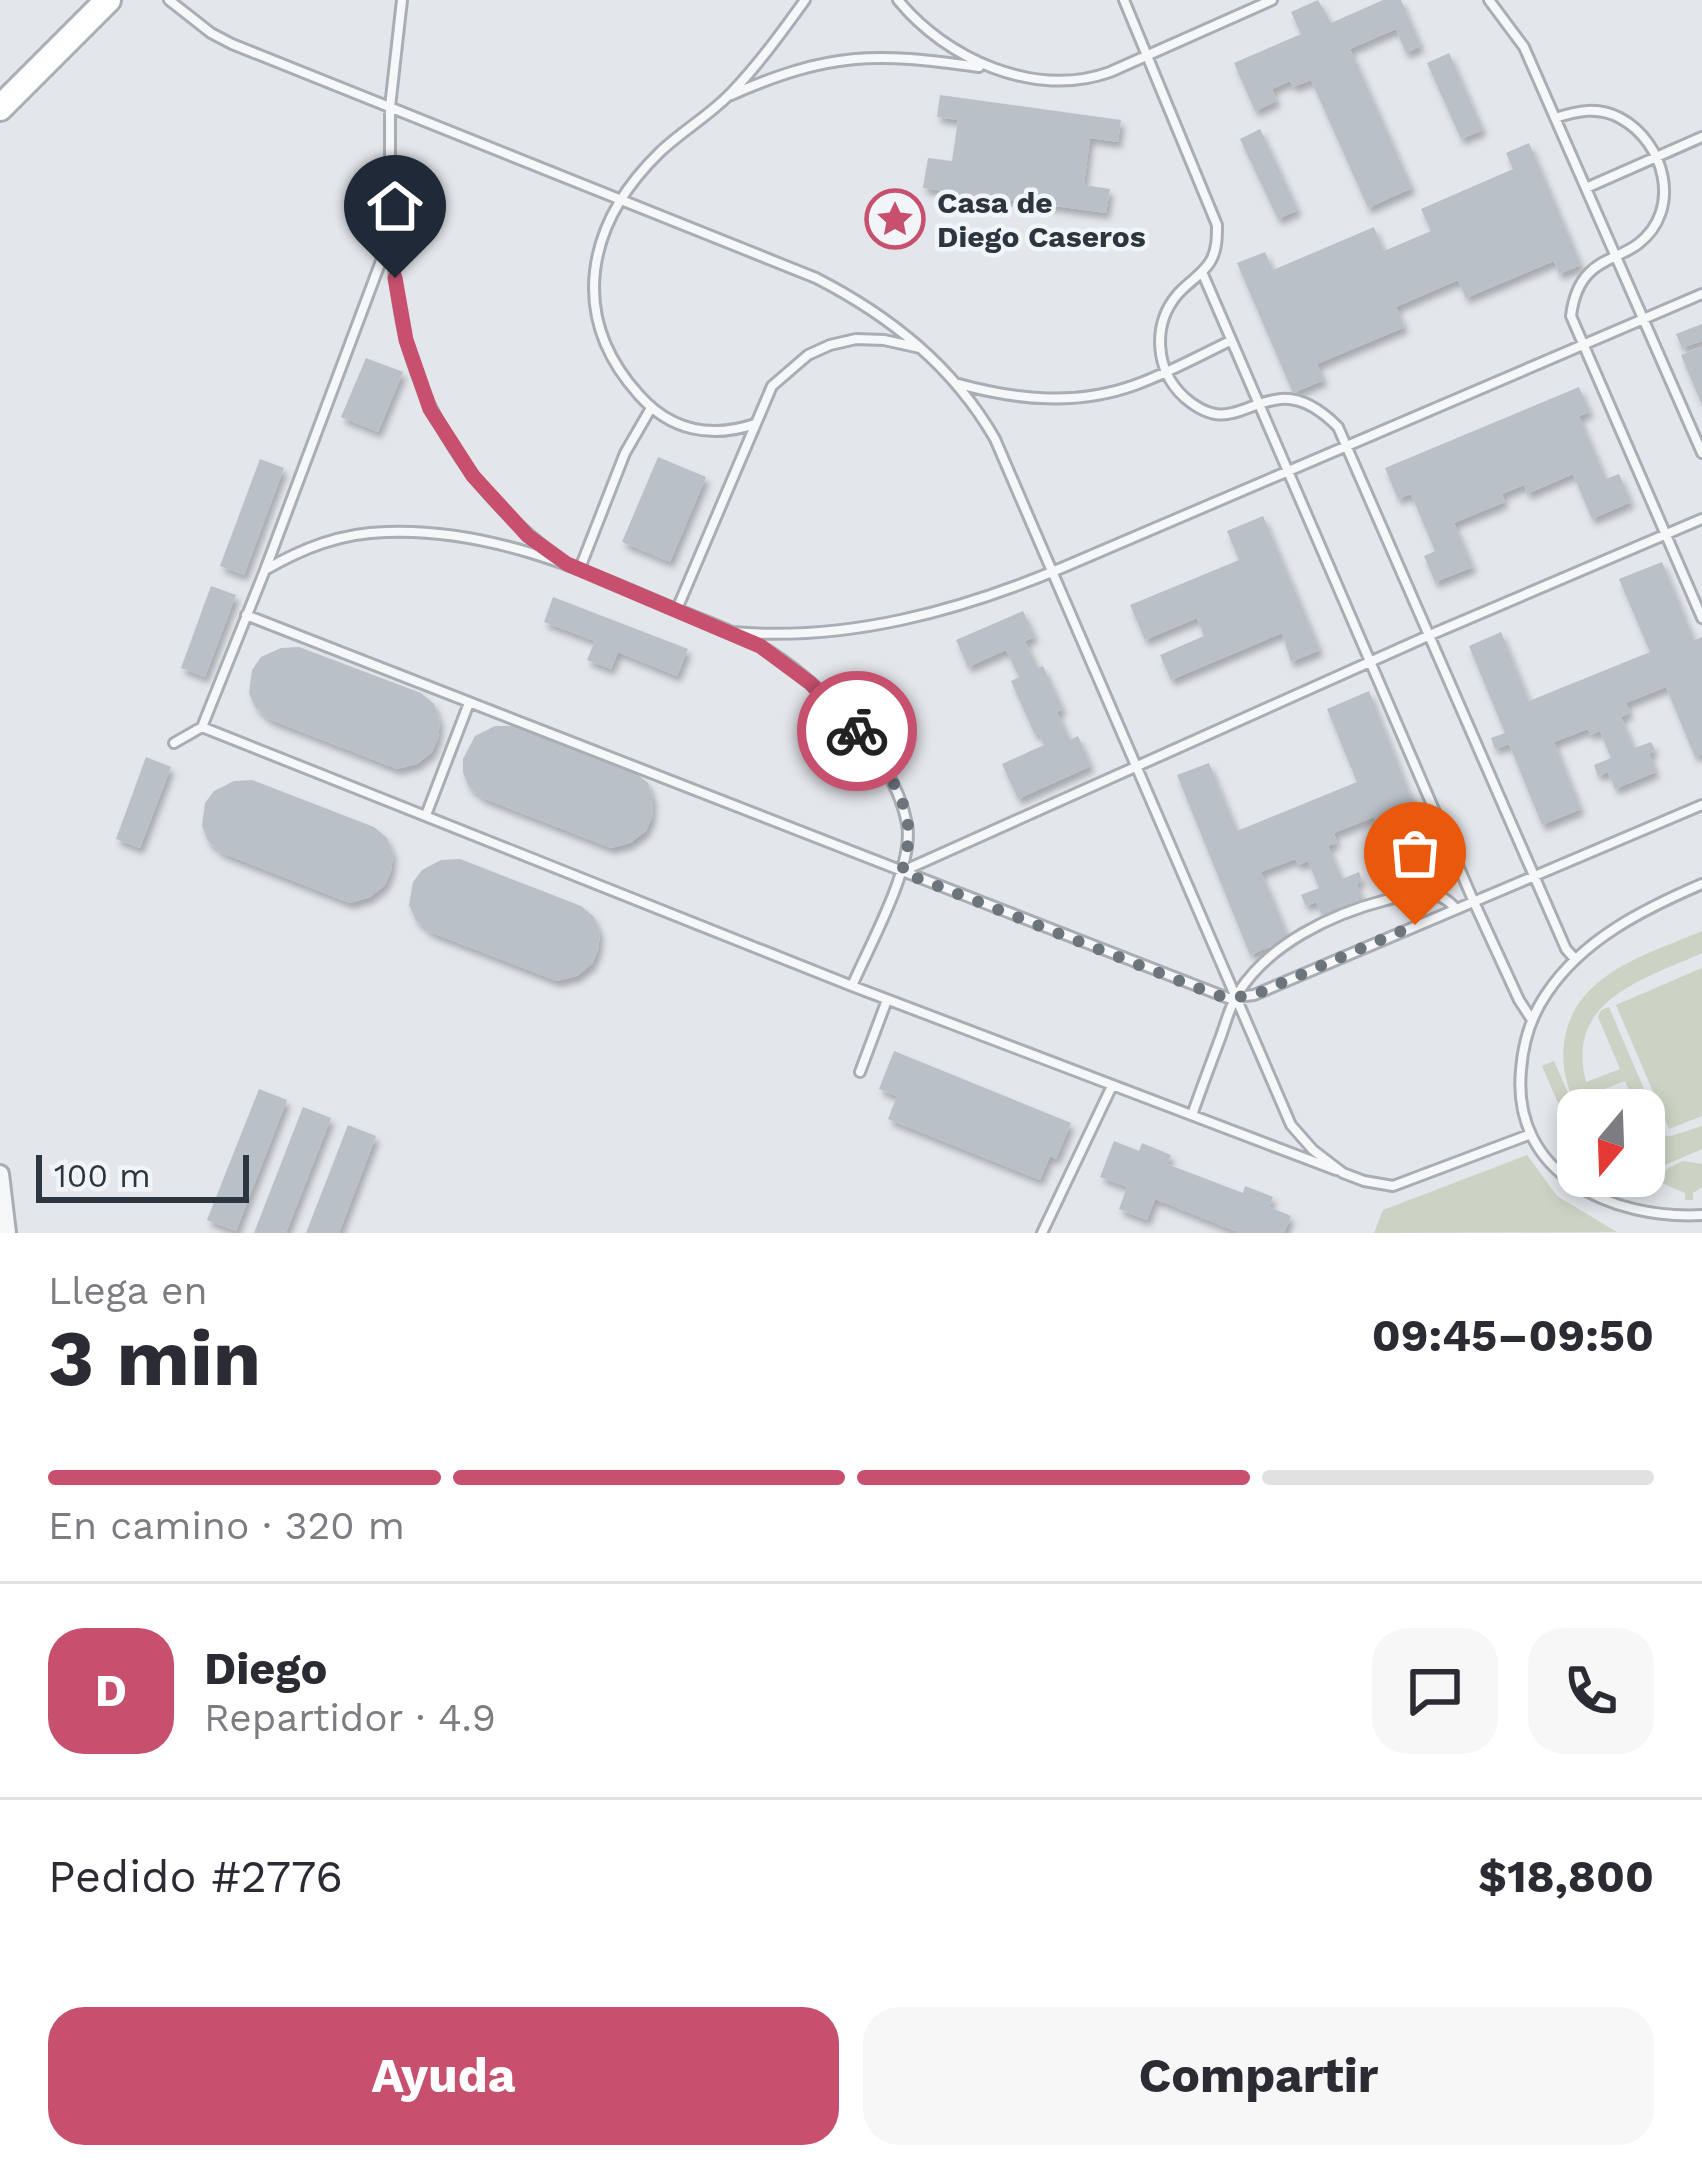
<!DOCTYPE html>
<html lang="es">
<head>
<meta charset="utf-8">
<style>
  body { margin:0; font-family:"Work Sans",sans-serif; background:#f7f7f7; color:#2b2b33; height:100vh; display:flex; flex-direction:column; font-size:45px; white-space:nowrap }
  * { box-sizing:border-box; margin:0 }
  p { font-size:39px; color:#7c7c81 }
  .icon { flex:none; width:66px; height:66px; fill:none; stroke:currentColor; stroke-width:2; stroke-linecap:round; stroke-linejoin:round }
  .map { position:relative; height:1233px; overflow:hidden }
  .sheet { display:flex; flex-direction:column; background:#fff; flex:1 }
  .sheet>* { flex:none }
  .needle { width:78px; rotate:199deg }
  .fabs { position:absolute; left:1557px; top:1089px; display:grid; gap:24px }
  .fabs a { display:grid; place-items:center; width:108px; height:108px; border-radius:24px; background:#fff; box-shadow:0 6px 18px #0003; font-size:60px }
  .scale { position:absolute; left:36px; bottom:30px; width:213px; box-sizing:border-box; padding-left:12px; border:6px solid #2c3641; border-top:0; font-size:33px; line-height:42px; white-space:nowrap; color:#2c3641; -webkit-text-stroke:9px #f2f5f7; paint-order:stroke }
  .pin { position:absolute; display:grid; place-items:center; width:102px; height:102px; color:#fff; margin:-123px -51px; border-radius:50% 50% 50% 0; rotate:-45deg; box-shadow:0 0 12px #0007 }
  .pin .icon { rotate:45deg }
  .courier { position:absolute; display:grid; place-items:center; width:120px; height:120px; margin:-60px; border:9px solid #c7506e; border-radius:50%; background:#fff; color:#222; box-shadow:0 3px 15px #0007 }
  .summary em { font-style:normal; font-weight:700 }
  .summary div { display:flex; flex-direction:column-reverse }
  .summary { display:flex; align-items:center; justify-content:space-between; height:204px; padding:0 48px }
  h1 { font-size:78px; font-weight:700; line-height:90px }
  .bar { display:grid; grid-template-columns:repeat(4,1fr); gap:18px 12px; align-content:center; height:144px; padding:0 48px }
  .bar i { height:15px; border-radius:9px; background:#e1e1e2 }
  .bar .selected { background:#c7506e }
  .bar p { grid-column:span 4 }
  .line { display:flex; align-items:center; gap:30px; padding:0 48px; border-top:3px solid #e1e1e2 }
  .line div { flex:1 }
  .round { display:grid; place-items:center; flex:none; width:126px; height:126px; border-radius:36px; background:#f7f7f7 }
  .cta { display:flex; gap:24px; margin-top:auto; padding:24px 48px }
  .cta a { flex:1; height:138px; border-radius:36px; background:#c7506e; color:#fff; font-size:48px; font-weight:700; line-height:138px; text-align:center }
  .cta a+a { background:#f7f7f7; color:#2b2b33 }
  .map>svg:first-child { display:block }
</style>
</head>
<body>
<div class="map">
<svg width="1702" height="1233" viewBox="0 0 1702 1233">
  <defs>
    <filter id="shadow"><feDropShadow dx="3.5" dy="6" stdDeviation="3" flood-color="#0004"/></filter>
  </defs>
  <rect width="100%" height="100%" fill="#e3e6ea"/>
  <!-- green -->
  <path fill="#cad3c4" d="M1702,931V953C1643,980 1565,999 1586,1082L1620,1069L1598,1017L1601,1010L1609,1007L1661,1129L1650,1135L1671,1136L1702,1126V1149L1644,1174V1135L1648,1134L1644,1125V1110H1638L1625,1081L1592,1094L1602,1110H1579C1566,1088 1560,1063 1565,1037C1578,972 1649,954 1702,931Z
    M1702,968V1116L1669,1129L1616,1005Z
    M1554,1061L1578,1116V1149L1542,1066Z
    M1527,1155L1557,1196L1617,1232L1374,1233L1383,1210Z
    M1683,1161L1702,1164V1187L1693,1193V1200H1685V1193L1657,1181L1668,1168Z"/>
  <!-- building -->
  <path fill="#bac0c7" filter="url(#shadow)" d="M1318,0L1331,23L1383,0H1401L1421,46L1406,53L1396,29L1350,49L1412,188L1368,208L1311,80L1293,87L1290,81L1272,89L1277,101L1255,111L1234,63L1301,34L1291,12Z
    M1449,53L1483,130L1461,139L1427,63Z
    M940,95L1121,120L1118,142L1090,138L1084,185L1110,189L1106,213L923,188L928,158L952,161L958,120L937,117Z
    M1260,129L1298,210L1278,219L1240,139Z
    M1529,143L1581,265L1559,274L1554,261L1466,298L1458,280L1396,307L1405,327L1317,364L1324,380L1293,393L1237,263L1265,252L1273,270L1374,227L1384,251L1431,231L1421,209L1513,169L1506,153Z
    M1702,324V341L1682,348L1676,334Z
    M1702,347V405L1681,355Z
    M366,358L403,372L378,432L341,417Z
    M1579,387L1590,412L1579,416L1606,479L1619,474L1631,502L1592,519L1573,474L1527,494L1524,485L1502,494L1505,502L1454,523L1473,567L1435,582L1424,556L1435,551L1411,494L1398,499L1385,468Z
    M658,457L706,477L670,562L622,542Z
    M260,459L284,468L244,575L220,566Z
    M1263,516L1320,650L1291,662L1282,633L1171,680L1160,655L1204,636L1197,618L1145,640L1130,605L1239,560L1227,531Z
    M1662,562L1694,640L1702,637V754L1695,757L1666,687L1626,703L1630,713L1621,717L1634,748L1651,742L1655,750L1649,753L1656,772L1615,789L1608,772L1598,776L1594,765L1611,758L1600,731L1590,735L1588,729L1554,742L1581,809L1542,825L1509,744L1495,749L1491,738L1505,733L1469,646L1501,632L1529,701L1650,652L1619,579Z
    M211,586L236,595L205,677L181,668Z
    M553,597L688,649L677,676L618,652L611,669L587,660L595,641L544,622Z
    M1023,611L1035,637L1025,641L1038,668L1043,666L1063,709L1057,712L1070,740L1078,736L1091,766L1018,799L1002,764L1044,745L1039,733L1035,735L1011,681L1019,677L1006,650L968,667L956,640Z
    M299,647L421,693L434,704L440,721L438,738L432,752L417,764L397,769L269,719L256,708L249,693L252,670L261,657L281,648Z
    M1369,691L1440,871L1402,887L1374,817L1334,833L1337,843L1328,846L1342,879L1359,872L1362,881L1356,883L1364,902L1322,915L1316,902L1306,906L1301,895L1319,888L1308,861L1298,865L1295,859L1261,872L1289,939L1250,955L1177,775L1209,763L1237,831L1357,782L1327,709Z
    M495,726H513L634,772L648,783L653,799L652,817L646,831L630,843L611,848L483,798L469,787L463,772V759L475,736Z
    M146,757L171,767L140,848L116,839Z
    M252,780L374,827L387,838L393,854L391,871L385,885L370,897L350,903L222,853L208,841L202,826L205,803L214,791L234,781Z
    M460,859L581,906L594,917L600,933L598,950L592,964L577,976L557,981L430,932L416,920L409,905L413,882L422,870L441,860Z
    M894,1051L1071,1123L1056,1159L1050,1156L1040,1180L888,1119L897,1096L879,1089Z
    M259,1089L287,1100L236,1231L207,1220Z
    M303,1107L331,1118L286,1233H254Z
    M348,1125L376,1136L339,1233H306Z
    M1114,1141L1139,1151L1142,1143L1171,1155L1167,1164L1243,1193L1245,1186L1273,1197L1269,1207L1291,1216L1284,1233H1235V1231L1155,1199L1147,1220L1119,1209L1127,1187L1100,1177Z"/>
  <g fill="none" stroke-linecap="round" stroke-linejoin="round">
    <!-- lane casing -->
    <g stroke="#a8aeb4" stroke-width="14">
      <path id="lane" d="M169,0L211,33L232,44L816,278C890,316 953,366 995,439L1291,1125L1313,1150L1343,1173L1364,1181L1393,1186L1531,1134
        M898,0C946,59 1035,99 1110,72L1272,0
        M1124,0L1217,225C1217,237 1217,251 1210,262C1202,275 1187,283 1177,295C1152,325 1155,370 1184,397C1225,433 1241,403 1281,399C1303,397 1323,412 1338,427L1566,949L1575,959
        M1489,0L1524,47L1702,453
        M731,95C830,52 874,52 979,67
        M1555,118C1577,111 1598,106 1620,118C1665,142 1683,210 1638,244C1622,256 1602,259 1589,273C1577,285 1573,300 1571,316L1702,618
        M1586,188L1702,137
        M390,238C395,272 397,307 406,340C430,429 484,504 559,558
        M1202,272L1473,900L1519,1000L1532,1020
        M959,384C1017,400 1077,406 1135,385C1168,373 1199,356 1230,341
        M755,424C710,439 670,430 639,395C567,315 587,223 660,152C682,131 710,115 731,93C758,65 782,32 805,0
        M580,568L625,453L651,408
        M265,570C303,548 341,533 386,532C485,528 578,567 666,605C697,618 730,629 759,645C817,678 894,755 907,824C915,865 869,946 852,986
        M677,609L772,386L808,355L830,345L856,339L884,340L920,348
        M246,615L1228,998L1254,995L1702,805
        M732,632C847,642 959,611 1064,567L1702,294
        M202,727L852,986L1336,1170
        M174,743L202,727L265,570L390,237V107L402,0
        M426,815L469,703
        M903,871L1430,635L1702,519
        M1702,884C1644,909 1583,939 1547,993C1531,1016 1523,1043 1521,1070C1511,1175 1613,1220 1702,1215
        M860,1072L887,1000
        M1192,1115C1201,1089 1211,1063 1221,1036C1226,1022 1230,1006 1238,993C1269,944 1331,914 1386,900C1411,894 1437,886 1455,908
        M1042,1233L1112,1086"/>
    </g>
    <!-- street casing -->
    <g stroke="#a8aeb4" stroke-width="22">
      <path id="street" d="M0,1174L7,1233"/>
    </g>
    <!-- secondary casing -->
    <g stroke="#a8aeb4" stroke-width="30">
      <path id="secondary" d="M0,108L108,0"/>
    </g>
    <!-- lane -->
    <use href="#lane" stroke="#f5f7f9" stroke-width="8"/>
    <!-- street -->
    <use href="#street" stroke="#f5f7f9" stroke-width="16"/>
    <!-- secondary -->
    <use href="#secondary" stroke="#fff" stroke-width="24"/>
  </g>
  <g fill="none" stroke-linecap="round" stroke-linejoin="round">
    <!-- done -->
    <path stroke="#6c747c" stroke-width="12" stroke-dasharray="0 21.6" d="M857,731C881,761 913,802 908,843C907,853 904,863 902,872L1213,994L1228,998L1254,995L1415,925"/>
    <!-- route -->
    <path stroke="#c7506e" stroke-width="15" d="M395,278L406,340L430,409L473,476L528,536L567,564L760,646L810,683L857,731"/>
  </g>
  <!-- icons -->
  <defs>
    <g id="sight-ring" transform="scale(3)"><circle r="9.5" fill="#f2f5f7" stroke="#c7506e" stroke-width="1.5"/><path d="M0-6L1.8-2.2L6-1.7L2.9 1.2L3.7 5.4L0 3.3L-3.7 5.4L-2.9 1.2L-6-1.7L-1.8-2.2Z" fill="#c7506e"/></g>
  </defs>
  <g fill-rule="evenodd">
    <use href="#sight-ring" x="895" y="219"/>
  </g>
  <g text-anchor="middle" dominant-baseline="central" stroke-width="9" stroke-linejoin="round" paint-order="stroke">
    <!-- poi labels -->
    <g font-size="30" font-weight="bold" fill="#2c3641" stroke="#f2f5f7" text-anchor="start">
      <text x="937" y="202">Casa de<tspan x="937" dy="34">Diego Caseros</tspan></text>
    </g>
  </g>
</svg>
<div class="fabs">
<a><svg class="needle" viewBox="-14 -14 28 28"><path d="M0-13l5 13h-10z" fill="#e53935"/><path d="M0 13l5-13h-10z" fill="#7c7c81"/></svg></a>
</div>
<div class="scale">100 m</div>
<div class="pin" style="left:1415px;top:925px;background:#ea580c"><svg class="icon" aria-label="bag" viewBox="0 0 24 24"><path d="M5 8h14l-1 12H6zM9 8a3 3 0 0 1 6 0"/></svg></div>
<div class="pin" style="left:395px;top:278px;background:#1f2937"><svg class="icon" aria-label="home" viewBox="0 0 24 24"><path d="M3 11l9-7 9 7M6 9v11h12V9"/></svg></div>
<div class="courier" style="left:857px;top:731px"><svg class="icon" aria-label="bike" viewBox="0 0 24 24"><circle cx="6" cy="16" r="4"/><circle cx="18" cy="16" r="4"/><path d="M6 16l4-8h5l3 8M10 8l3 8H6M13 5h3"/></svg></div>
</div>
<section class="sheet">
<div class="summary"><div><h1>3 min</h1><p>Llega en</p></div><em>09:45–09:50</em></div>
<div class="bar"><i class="selected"></i><i class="selected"></i><i class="selected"></i><i></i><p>En camino · 320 m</p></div>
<div class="line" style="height:216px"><b class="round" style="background:#c7506e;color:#fff">D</b><div><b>Diego</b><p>Repartidor · 4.9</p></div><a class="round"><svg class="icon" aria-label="chat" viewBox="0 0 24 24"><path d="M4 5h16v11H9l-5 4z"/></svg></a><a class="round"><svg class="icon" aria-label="phone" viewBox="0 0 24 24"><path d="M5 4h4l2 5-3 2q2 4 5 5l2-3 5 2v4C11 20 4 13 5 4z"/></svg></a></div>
<div class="line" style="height:156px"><div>Pedido #2776</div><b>$18,800</b></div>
<div class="cta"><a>Ayuda</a><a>Compartir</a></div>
</section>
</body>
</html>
